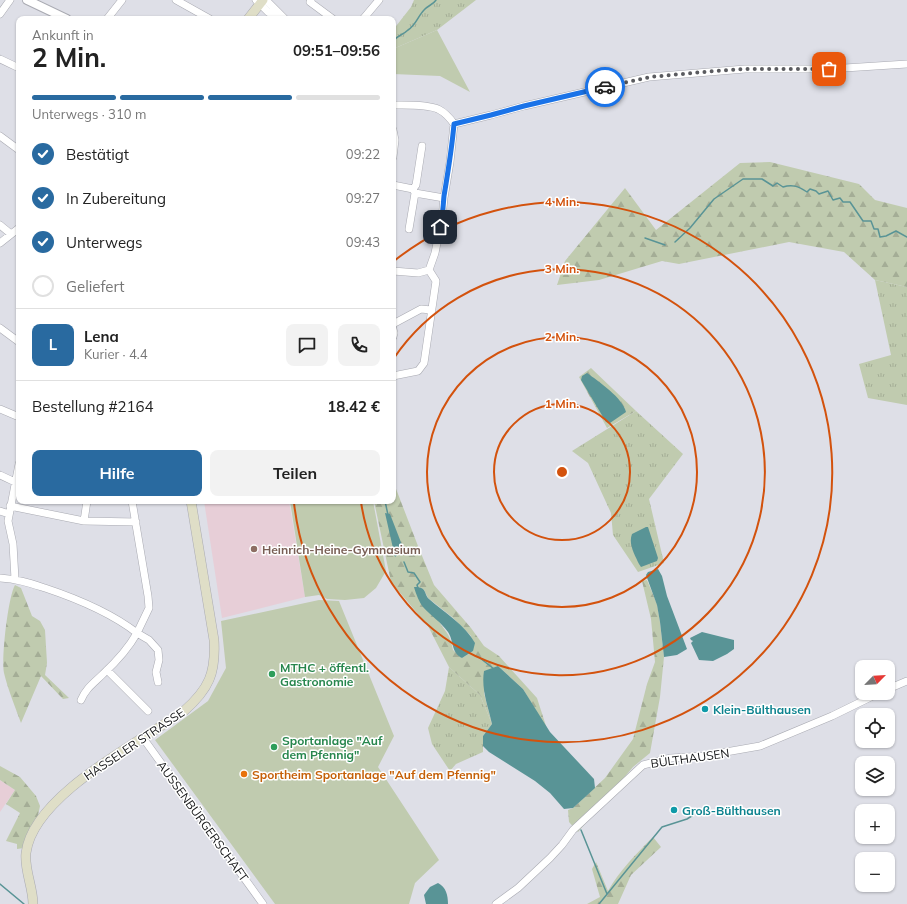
<!DOCTYPE html>
<html lang="de">
<head>
<meta charset="utf-8">
<style>
  body { margin:0; font-family:Mulish,sans-serif; background:#f2f2f2; color:#222; height:100vh; display:flex; flex-direction:column; font-size:15px; white-space:nowrap }
  * { box-sizing:border-box; margin:0 }
  p { font-size:13px; color:#767676 }
  .icon { flex:none; width:22px; height:22px; fill:none; stroke:currentColor; stroke-width:2; stroke-linecap:round; stroke-linejoin:round }
  .map { position:relative; flex:1; overflow:hidden }
  .details { position:absolute; left:16px; top:16px; width:380px; height:488px; display:flex; flex-direction:column; background:#fff; border-radius:8px; box-shadow:0 1px 3px #0004 }
  .details>* { flex:none }
  .needle { width:26px; rotate:66deg }
  .buttons { position:absolute; left:855px; top:660px; display:grid; gap:8px }
  .buttons a { display:grid; place-items:center; width:40px; height:40px; border-radius:8px; background:#fff; box-shadow:0 1px 3px #0004; font-size:20px }
  .pin { position:absolute; display:grid; place-items:center; width:34px; height:34px; color:#fff; margin:-17px; border-radius:8px; box-shadow:0 2px 6px #0006 }
  .courier { position:absolute; display:grid; place-items:center; width:40px; height:40px; margin:-20px; border:3px solid #1a73e8; border-radius:50%; background:#fff; color:#222; box-shadow:0 1px 5px #0007 }
  .overview em { font-style:normal; font-weight:700 }
  .overview div { display:flex; flex-direction:column-reverse }
  .overview { display:flex; align-items:center; justify-content:space-between; height:68px; padding:0 16px }
  h1 { font-size:26px; font-weight:700; line-height:30px }
  .bar { display:grid; grid-template-columns:repeat(4,1fr); gap:6px 4px; align-content:center; height:48px; padding:0 16px }
  .bar i { height:5px; border-radius:3px; background:#e0e0e0 }
  .bar .active { background:#296aa0 }
  .bar p { grid-column:span 4 }
  .line { display:flex; align-items:center; gap:10px; padding:0 16px; border-top:1px solid #e0e0e0 }
  .line div { flex:1 }
  .round { display:grid; place-items:center; flex:none; width:42px; height:42px; border-radius:8px; background:#f2f2f2 }
  ol { padding:0 16px; list-style:none }
  li { display:flex; align-items:center; gap:12px; height:44px }
  li p { margin-inline-start:auto }
  li .icon { padding:4px; border-radius:50%; background:#296aa0; color:#fff; stroke-width:4 }
  li:last-child { color:#767676 }
  li i { width:22px; height:22px; border:2px solid #e0e0e0; border-radius:50% }
  .button { display:flex; gap:8px; margin-top:auto; padding:8px 16px }
  .button a { flex:1; height:46px; border-radius:8px; background:#296aa0; color:#fff; font-size:16px; font-weight:700; line-height:46px; text-align:center }
  .button a+a { background:#f2f2f2; color:#222 }
  .map>svg:first-child { display:block }
</style>
</head>
<body>
<div class="map">
<svg width="907" height="904" viewBox="0 0 907 904">
  <defs>
    <pattern id="grass-tufts" width="24" height="20" patternUnits="userSpaceOnUse"><rect width="24" height="20" fill="#c0cbaf"/><path d="M3 7l-1-3M5 7V3M7 7l1-3M15 17l-1-3M17 17v-4M19 17l1-3" fill="none" stroke="#a4ad96"/></pattern>
    <pattern id="forest-firs" width="22" height="20" patternUnits="userSpaceOnUse"><rect width="22" height="20" fill="#c0cbaf"/><path d="M5 1l3.5 6h-7zM16 11l3.5 6h-7z" fill="#a4ad96"/></pattern>
  </defs>
  <rect width="100%" height="100%" fill="#dedfe7"/>
  <!-- education -->
  <path fill="#e7ced7" d="M204,501H289L305,597L222,618Z
    M0,780L15,790L0,812Z"/>
  <!-- grass -->
  <path fill="url(#grass-tufts)" d="M414,0H476L437,30L393,49V30L411,7Z
    M875,280L907,287V405L868,398L859,364L891,355Z
    M636,411L683,454L649,499L664,563L638,572L613,535L611,513L588,463L572,451Z
    M449,667L480,695L492,724L483,736V752L456,764L450,771L432,744L428,728L445,691Z"/>
  <!-- forest -->
  <path fill="url(#forest-firs)" fill-rule="evenodd" d="M770,162L859,184L875,200L907,208V287L875,280L844,252L789,242L679,264L662,261L599,280L557,285L565,261L625,188L656,230L740,163Z
    M591,368L636,411L607,428L579,377Z
    M393,481L418,546L434,585L471,628L484,646L499,656L537,698L547,729L523,689L498,666L484,693L492,724L480,695L449,667L428,626L391,582L374,501H393ZM419,587L424,590L428,598L452,617L471,636L473,651L462,658L453,650C450,633 446,633 438,620C431,609 425,598 419,587Z
    M647,580L657,604L660,622L664,657L660,697L650,753L633,767L578,832L569,822L568,810L573,808L605,778L633,739L647,684L655,662L651,619L642,581Z
    M15,585L21,588L32,616L40,621L45,630L47,663L45,675L69,698L63,699L41,676L21,723C15,706 8,690 4,673C1,659 8,597 15,585Z
    M0,766L20,777L36,796L40,806L37,820L24,848L17,849V844L6,841L20,813L6,804L15,790L0,780Z
    M653,837L661,847L631,875L618,904H587L600,897L592,869L596,862L608,891C620,870 636,854 653,837Z"/>
  <!-- green -->
  <path fill="#c0cbaf" d="M437,30L470,92L440,76L393,74V49Z
    M290,501H373L386,571L376,588L364,598L345,600L327,599L319,595L305,597Z
    M319,600L339,601L394,736L378,767L439,860L415,883L409,904H275L155,740L208,701L226,668L221,621Z"/>
  <!-- water -->
  <path fill="#599496" d="M587,373C598,381 623,398 626,412L610,423L606,422L581,380L582,376Z
    M385,513L390,514L402,545L401,551L395,557Z
    M646,527H648L658,558L657,561L641,567L639,564C635,555 628,544 632,534Z
    M658,569L662,576L667,596L687,649L677,655L664,657L660,622L657,605L646,575L648,572Z
    M414,587C417,587 420,587 423,589C426,592 426,597 429,599C445,613 465,625 475,643L473,651L462,658C451,653 454,641 448,632C441,622 431,616 423,607C419,602 416,594 414,587Z
    M702,632L734,640V649L727,654L713,661L699,660L691,643L693,641L691,640L690,638Z
    M498,666L523,689L550,732L594,779L595,788L573,808L564,809L550,793L535,781L489,752L483,746V736L492,724C488,706 481,689 484,671Z
    M438,883C446,887 448,895 448,904H426L424,895L430,887Z"/>
  <g fill="none" stroke-linecap="round" stroke-linejoin="round">
    <!-- stream -->
    <path stroke="#599496" stroke-width="1.5" d="M393,41C398,35 403,35 408,30C416,25 418,16 424,10C427,6 433,5 436,0
      M645,238L665,245
      M675,242L690,228L714,199L743,179H762L773,186L777,183L783,187C792,184 798,186 807,192L810,189L816,191L819,194L828,191L833,200L840,198L843,202H850L863,221H871L874,229H878L880,237L886,236L896,231L907,237
      M385,501L388,515
      M404,562L408,572L414,573L420,582L417,585L418,588
      M480,658L494,669
      M581,830L607,894
      M0,884L24,904
      M599,904L662,827L687,819L698,812"/>
    <!-- minor casing -->
    <g stroke="#a9aab2" stroke-width="8">
      <path id="minor" d="M176,0L210,19
        M256,0L268,12L279,19
        M266,0L285,19
        M311,0L310,2L333,19
        M0,14L10,0
        M107,19L122,0
        M363,19L379,0
        M0,59L19,68
        M393,105C406,105 426,104 438,109C444,112 450,118 454,124L491,115L524,106L649,77L745,69H829L907,64
        M393,130L395,140L393,157
        M0,136L19,150
        M393,185L413,189L415,193L444,198
        M413,189L416,185L422,146
        M0,225L11,234
        M409,229L415,193
        M0,243L19,228
        M393,271L418,273L429,270L435,253L442,218L444,198L450,162L454,124
        M393,324L421,309L431,310
        M0,328L19,342
        M393,329L394,333L393,337
        M393,376L418,371L424,363L436,281L429,270
        M0,409L19,417
        M0,475L15,482
        M87,501L84,521L136,522
        M132,501L148,596L149,608L137,633L149,640L158,650L159,660L156,672L158,682
        M10,506L84,521
        M0,511L9,514
        M0,578C17,579 29,583 45,588C78,599 110,612 137,633C128,649 116,662 103,674C94,683 86,688 81,700
        M15,579L13,544L8,521L19,464
        M107,670L148,711
        M888,689L907,681
        M143,738L263,904
        M496,904L518,888L550,858L562,845L573,830L643,765L671,758L703,756L760,746L832,716L879,693"/>
    </g>
    <!-- tertiary casing -->
    <g stroke="#a9aab2" stroke-width="10">
      <path id="tertiary" d="M27,0L67,19"/>
    </g>
    <!-- secondary casing -->
    <g stroke="#a9aab2" stroke-width="10">
      <path id="secondary" d="M248,19L263,0
        M33,904C33,887 24,869 26,853C33,795 140,742 184,711C209,689 216,673 214,640L191,501"/>
    </g>
    <!-- minor -->
    <use href="#minor" stroke="#fff" stroke-width="7"/>
    <!-- tertiary -->
    <use href="#tertiary" stroke="#fff" stroke-width="8"/>
    <!-- secondary -->
    <use href="#secondary" stroke="#dfdec7" stroke-width="9"/>
  </g>
  <g fill="none" stroke-linecap="round" stroke-linejoin="round">
    <!-- done -->
    <path stroke="#5a5b5f" stroke-width="4" stroke-dasharray="0 7.2" d="M605,87L650,77L714,71L745,69H829"/>
    <!-- route -->
    <path stroke="#1a73e8" stroke-width="5" d="M440,227C443,216 443,206 444,196C448,172 452,148 454,124L491,115L524,106L605,87"/>
  </g>
  <!-- distance rings -->
  <g fill="none" stroke="#d3520d" stroke-width="2">
    <circle cx="562" cy="472" r="68"/>
    <circle cx="562" cy="472" r="135"/>
    <path d="M394 358A203 203 0 1 1 361 502"/>
    <path d="M394 261A270 270 0 1 1 294 503"/>
  </g>
  <!-- markers -->
  <circle fill="#8d6e63" stroke="#fff" stroke-width="1.5" cx="254" cy="549" r="4"/>
  <g fill="#2e9e5b" stroke="#fff" stroke-width="1.5">
    <circle cx="272" cy="674" r="4"/>
    <circle cx="274" cy="747" r="4"/>
  </g>
  <g fill="#0f9aa8" stroke="#fff" stroke-width="1.5">
    <circle cx="705" cy="709" r="4"/>
    <circle cx="674" cy="810" r="4"/>
  </g>
  <circle fill="#e8710a" stroke="#fff" stroke-width="1.5" cx="244" cy="774" r="4"/>
  <g text-anchor="middle" dominant-baseline="central" stroke-width="3" stroke-linejoin="round" paint-order="stroke">
    <!-- education labels -->
    <g font-size="12" font-weight="bold" fill="#785e54" stroke="#fff" text-anchor="start">
      <text x="262" y="549">Heinrich-Heine-Gymnasium</text>
    </g>
    <!-- leisure labels -->
    <g font-size="12" font-weight="bold" fill="#27864d" stroke="#fff" text-anchor="start">
      <text x="280" y="667">MTHC + öffentl.<tspan x="280" dy="14">Gastronomie</tspan></text>
      <text x="282" y="740">Sportanlage "Auf<tspan x="282" dy="14">dem Pfennig"</tspan></text>
    </g>
    <!-- culture labels -->
    <g font-size="12" font-weight="bold" fill="#0d838f" stroke="#fff" text-anchor="start">
      <text x="713" y="709">Klein-Bülthausen</text>
      <text x="682" y="810">Groß-Bülthausen</text>
    </g>
    <!-- street labels -->
    <g font-size="12" fill="#131416" stroke="#fff">
      <text transform="translate(134 744) rotate(-34)">HASSELER STRASSE</text>
      <text transform="translate(690 758) rotate(-8)">BÜLTHAUSEN</text>
      <text transform="translate(203 821) rotate(54)">AUSSENBÜRGERSCHAFT</text>
    </g>
    <!-- food labels -->
    <g font-size="12" font-weight="bold" fill="#c56008" stroke="#fff" text-anchor="start">
      <text x="252" y="774">Sportheim Sportanlage "Auf dem Pfennig"</text>
    </g>
  </g>
  <circle cx="562" cy="472" r="6" fill="#d3520d" stroke="#fff" stroke-width="2"/>
  <g font-size="12" text-anchor="middle" font-weight="bold" fill="#d3520d" stroke="#fff" stroke-width="3" stroke-linejoin="round" paint-order="stroke">
    <text x="562" y="206">4 Min.</text>
    <text x="562" y="273">3 Min.</text>
    <text x="562" y="341">2 Min.</text>
    <text x="562" y="408">1 Min.</text>
  </g>
</svg>
<div class="buttons">
<a><svg class="needle" viewBox="-14 -14 28 28"><path d="M0-13l5 13h-10z" fill="#e53935"/><path d="M0 13l5-13h-10z" fill="#767676"/></svg></a>
<a><svg class="icon" aria-label="locate" viewBox="0 0 24 24"><circle cx="12" cy="12" r="6"/><path d="M12 2v4M12 18v4M2 12h4M18 12h4"/></svg></a>
<a><svg class="icon" aria-label="layers" viewBox="0 0 24 24"><path d="M12 4l9 5-9 5-9-5zM3 14l9 5 9-5"/></svg></a>
<a>+</a>
<a>−</a>
</div>
<div class="pin" style="left:829px;top:69px;background:#ea580c"><svg class="icon" aria-label="bag" viewBox="0 0 24 24"><path d="M5 8h14l-1 12H6zM9 8a3 3 0 0 1 6 0"/></svg></div>
<div class="pin" style="left:440px;top:227px;background:#1f2937"><svg class="icon" aria-label="home" viewBox="0 0 24 24"><path d="M3 11l9-7 9 7M6 9v11h12V9"/></svg></div>
<div class="courier" style="left:605px;top:87px"><svg class="icon" aria-label="car" viewBox="0 0 24 24"><path d="M5 17H2v-5l4-1 3-4h7l3 4 3 1v5h-3M9 17h6M6 11h13"/><circle cx="7" cy="17" r="2"/><circle cx="17" cy="17" r="2"/></svg></div>
<section class="details">
<div class="overview"><div><h1>2 Min.</h1><p>Ankunft in</p></div><em>09:51–09:56</em></div>
<div class="bar"><i class="active"></i><i class="active"></i><i class="active"></i><i></i><p>Unterwegs · 310 m</p></div>
<ol>
<li><svg class="icon" aria-label="check" viewBox="0 0 24 24"><path d="M5 12l5 5 9-10"/></svg>Bestätigt<p>09:22</p></li>
<li><svg class="icon" aria-label="check" viewBox="0 0 24 24"><path d="M5 12l5 5 9-10"/></svg>In Zubereitung<p>09:27</p></li>
<li><svg class="icon" aria-label="check" viewBox="0 0 24 24"><path d="M5 12l5 5 9-10"/></svg>Unterwegs<p>09:43</p></li>
<li><i></i>Geliefert</li>
</ol>
<div class="line" style="height:72px"><b class="round" style="background:#296aa0;color:#fff">L</b><div><b>Lena</b><p>Kurier · 4.4</p></div><a class="round"><svg class="icon" aria-label="chat" viewBox="0 0 24 24"><path d="M4 5h16v11H9l-5 4z"/></svg></a><a class="round"><svg class="icon" aria-label="phone" viewBox="0 0 24 24"><path d="M5 4h4l2 5-3 2q2 4 5 5l2-3 5 2v4C11 20 4 13 5 4z"/></svg></a></div>
<div class="line" style="height:52px"><div>Bestellung #2164</div><b>18.42 €</b></div>
<div class="button"><a>Hilfe</a><a>Teilen</a></div>
</section>
</div>
</body>
</html>
